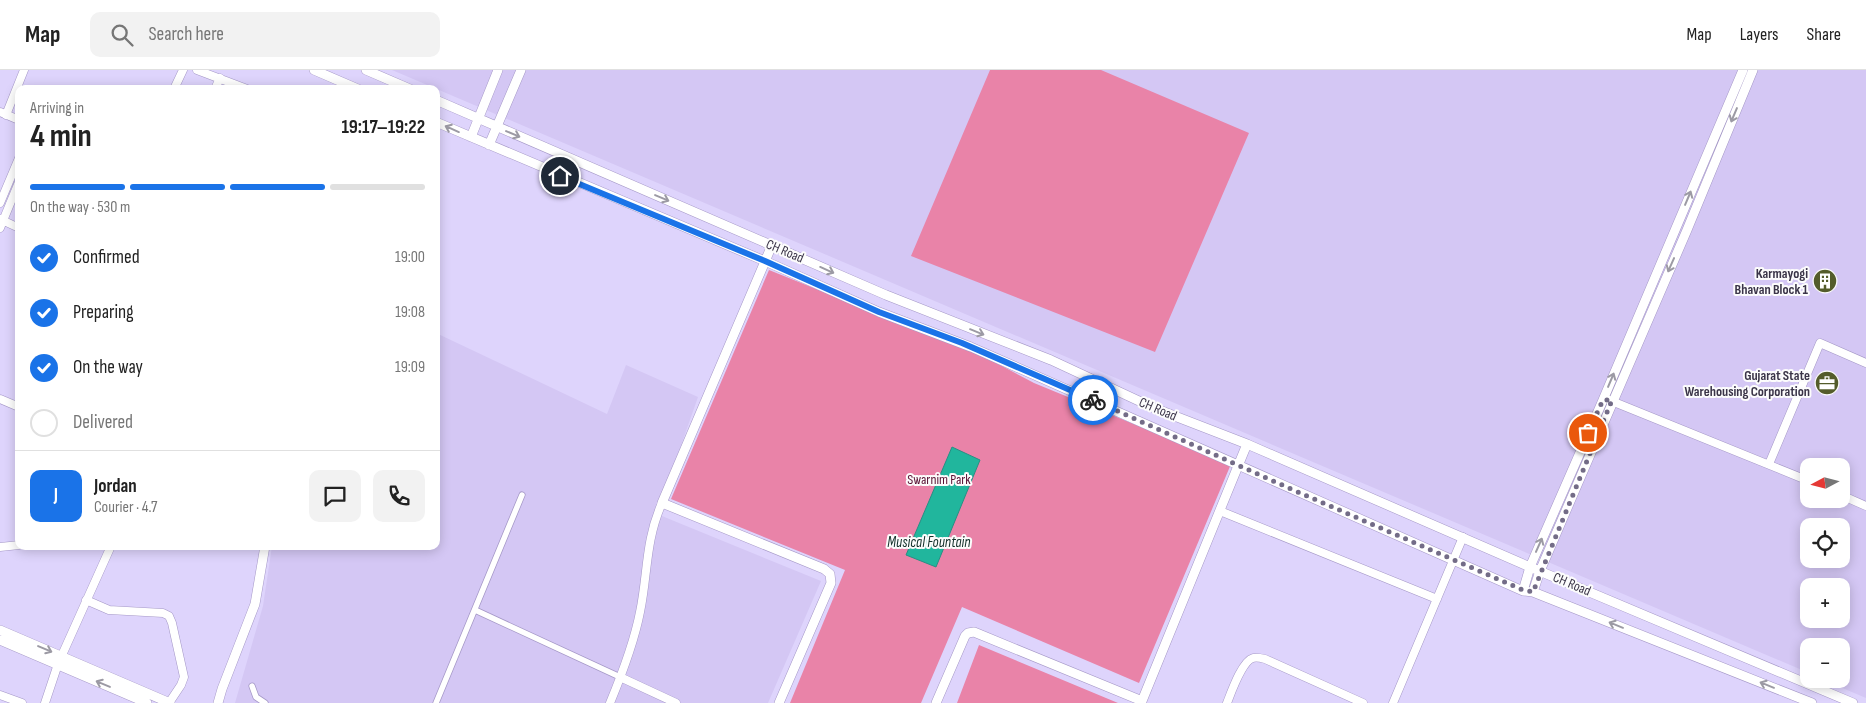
<!DOCTYPE html>
<html lang="en">
<head>
<meta charset="utf-8">
<style>
  body { margin:0; font-family:"Sofia Sans Condensed",sans-serif; background:#f2f2f2; color:#222; height:100vh; display:flex; flex-direction:column; font-size:19px; white-space:nowrap }
  * { box-sizing:border-box; margin:0 }
  p { font-size:16px; color:#767676 }
  .icon { flex:none; width:28px; height:28px; fill:none; stroke:currentColor; stroke-width:2; stroke-linecap:round; stroke-linejoin:round }
  .map { position:relative; flex:1; overflow:hidden }
  .details { position:absolute; left:15px; top:15px; width:425px; height:465px; display:flex; flex-direction:column; background:#fff; border-radius:10px; box-shadow:0 2px 12px #0003 }
  .details>* { flex:none }
  .needle { width:32px; rotate:263deg }
  .controls { position:absolute; left:1800px; top:388px; display:grid; gap:10px }
  .controls a { display:grid; place-items:center; width:50px; height:50px; border-radius:10px; background:#fff; box-shadow:0 2px 12px #0003; font-size:25px }
  .pin { position:absolute; display:grid; place-items:center; width:42px; height:42px; color:#fff; margin:-21px; border:2px solid #fff; border-radius:50%; box-shadow:0 1px 5px #0007 }
  .courier { position:absolute; display:grid; place-items:center; width:50px; height:50px; margin:-25px; border:4px solid #1a73e8; border-radius:50%; background:#fff; color:#222; box-shadow:0 1px 6px #0007 }
  .overview em { font-style:normal; font-weight:700 }
  .overview div { display:flex; flex-direction:column-reverse }
  .overview { display:flex; align-items:center; justify-content:space-between; height:85px; padding:0 15px }
  h1 { font-size:32px; font-weight:700; line-height:38px }
  .bar { display:grid; grid-template-columns:repeat(4,1fr); gap:8px 5px; align-content:center; height:60px; padding:0 15px }
  .bar i { height:6px; border-radius:4px; background:#e0e0e0 }
  .bar .current { background:#1a73e8 }
  .bar p { grid-column:span 4 }
  .line { display:flex; align-items:center; gap:12px; padding:0 15px; border-top:1px solid #e0e0e0 }
  .line div { flex:1 }
  .round { display:grid; place-items:center; flex:none; width:52px; height:52px; border-radius:10px; background:#f2f2f2 }
  ol { padding:0 15px; list-style:none }
  li { display:flex; align-items:center; gap:15px; height:55px }
  li p { margin-inline-start:auto }
  li .icon { padding:5px; border-radius:50%; background:#1a73e8; color:#fff; stroke-width:4 }
  li:last-child { color:#767676 }
  li i { width:28px; height:28px; border:2px solid #e0e0e0; border-radius:50% }
  header { display:flex; align-items:center; gap:30px; box-sizing:border-box; height:70px; padding:0 25px; background:#fff; border-bottom:1px solid #e0e0e0 }
  header strong { font-size:24px }
  nav { display:flex; gap:28px; margin-inline-start:auto; font-size:18px }
  .search { width:350px; height:45px; background:#f2f2f2; display:flex; align-items:center; gap:12px; box-sizing:border-box; padding:0 18px; border-radius:10px; color:#767676; font-size:19px }
  .map>svg:first-child { display:block }
</style>
</head>
<body>
<header>
<strong>Map</strong>
<div class="search"><svg class="icon" aria-label="search" viewBox="0 0 24 24"><circle cx="10" cy="10" r="6"/><path d="M15 15l6 6"/></svg>Search here</div>
<nav><a>Map</a><a>Layers</a><a>Share</a></nav>
</header>
<div class="map">
<svg width="1866" height="633" viewBox="0 0 1866 633">
  <rect width="100%" height="100%" fill="#ded4fc"/>
  <!-- built -->
  <path fill="#d4c7f4" fill-rule="evenodd" d="M392,0H1866V628L1821,609H1841V576H1809V603ZM1809,396H1841V429H1809ZM1809,456H1841V489H1809ZM1809,516H1841V549H1809Z
    M436,263L607,344L626,295L698,327L657,444L821,511L768,633H235L263,536L272,476H436Z"/>
  <!-- green -->
  <path fill="#e983a8" d="M990,0H1101L1249,63L1155,282L911,186Z
    M769,200L985,287L1034,313L1231,394L1139,613L962,537L921,633H790L845,500L671,429Z
    M979,575L1118,633H957Z"/>
  <!-- water -->
  <path fill="#21b69d" stroke="#288f84" d="M952,377L980,390L936,497L906,485Z"/>
  <g fill="none" stroke-linecap="round" stroke-linejoin="round">
    <!-- pedestrian casing -->
    <g stroke="#a598c7" stroke-width="7">
      <path id="pedestrian" d="M475,540L620,607
        M252,616L256,627L265,633
        M436,633L522,425"/>
    </g>
    <!-- minor casing -->
    <g stroke="#a598c7" stroke-width="9">
      <path id="minor" d="M197,0L247,19
        M174,19L183,0
        M215,19L220,8
        M0,42L19,50
        M6,45L24,0
        M0,133L19,88
        M0,149L19,158
        M0,158L19,112
        M0,329L19,337
        M1609,330L1809,411
        M1769,394L1820,273L1866,293
        M1841,425L1866,436
        M1220,441L1437,529
        M0,477L19,475
        M86,530L109,540L163,543L169,546L172,553L184,607L181,615L169,633
        M620,607L676,633
        M0,625L22,633
        M45,633L58,594L111,476
        M610,633C622,604 634,573 640,542C648,504 645,471 662,433
        M1227,633C1231,623 1242,591 1253,588C1256,587 1261,588 1265,589L1363,633
        M1393,633L1463,467"/>
    </g>
    <!-- tertiary casing -->
    <g stroke="#a598c7" stroke-width="10">
      <path id="tertiary" d="M314,0L358,19
        M366,0L410,19
        M436,30L886,225L1051,290L1154,338L1247,374L1530,497L1853,633
        M436,52L765,191L879,242L971,277L1523,521L1533,522L1812,633
        M471,67L498,0
        M489,75L521,0
        M772,175L662,433L824,499L830,504L831,513L779,633
        M1523,521L1530,497L1603,330L1743,0
        M1533,522L1540,501L1687,160L1753,0
        M0,560L170,633
        M0,570L147,633
        M218,633L222,619L255,534L265,476
        M936,633L965,566L968,563L974,562L1142,631L1247,374"/>
    </g>
    <!-- pedestrian -->
    <use href="#pedestrian" stroke="#fff" stroke-width="5.5"/>
    <!-- minor -->
    <use href="#minor" stroke="#fff" stroke-width="8"/>
    <!-- tertiary -->
    <use href="#tertiary" stroke="#fff" stroke-width="9"/>
  </g>
  <!-- one-way arrows -->
  <defs><path id="oneway-shaft" d="M-6 0H5M1.5-3L5.5 0L1.5 3" fill="none" stroke-width="1.6" stroke-linecap="round" stroke-linejoin="round" transform="scale(1.25)"/></defs>
  <g stroke="#9c9aa4">
    <use href="#oneway-shaft" transform="translate(1734 45) rotate(113)"/>
    <use href="#oneway-shaft" transform="translate(452 59) rotate(-156)"/>
    <use href="#oneway-shaft" transform="translate(513 64) rotate(23)"/>
    <use href="#oneway-shaft" transform="translate(662 128) rotate(23)"/>
    <use href="#oneway-shaft" transform="translate(1688 128) rotate(-67)"/>
    <use href="#oneway-shaft" transform="translate(1671 195) rotate(114)"/>
    <use href="#oneway-shaft" transform="translate(827 200) rotate(24)"/>
    <use href="#oneway-shaft" transform="translate(977 262) rotate(22)"/>
    <use href="#oneway-shaft" transform="translate(1611 310) rotate(-67)"/>
    <use href="#oneway-shaft" transform="translate(1539 475) rotate(-66)"/>
    <use href="#oneway-shaft" transform="translate(1616 555) rotate(-158)"/>
    <use href="#oneway-shaft" transform="translate(45 579) rotate(23)"/>
    <use href="#oneway-shaft" transform="translate(103 614) rotate(-157)"/>
    <use href="#oneway-shaft" transform="translate(1767 615) rotate(-158)"/>
  </g>
  <g fill="none" stroke-linecap="round" stroke-linejoin="round">
    <!-- done -->
    <path stroke="#736c87" stroke-width="5" stroke-dasharray="0 9" d="M1093,330L1291,419L1523,520L1533,522L1612,330H1603L1588,363"/>
    <!-- route -->
    <path stroke="#1a73e8" stroke-width="6" d="M560,106L765,191L879,242L962,273L1093,330"/>
  </g>
  <!-- icons -->
  <defs>
    <g id="building-disc" transform="scale(1.25)"><circle r="9.5" fill="#545c2b" stroke="#fcfcfc"/><path d="M-4-6H4V6H1V3H-1V6H-4ZM-2.5-4.3h1.7v1.8h-1.7ZM.8-4.3h1.7v1.8H.8ZM-2.5-1h1.7V.8h-1.7ZM.8-1h1.7V.8H.8Z" fill="#fff"/></g>
    <g id="office-disc" transform="scale(1.25)"><circle r="9.5" fill="#545c2b" stroke="#fcfcfc"/><path d="M-6-3h4V-5.5h4V-3h4V5H-6ZM-1-4.5V-3h2v-1.5ZM-6 0V1H6V0Z" fill="#fff"/></g>
  </defs>
  <g fill-rule="evenodd">
    <use href="#building-disc" x="1825" y="211"/>
    <use href="#office-disc" x="1827" y="313"/>
  </g>
  <g text-anchor="middle" dominant-baseline="central" stroke-width="4" stroke-linejoin="round" paint-order="stroke">
    <!-- street labels -->
    <g font-size="14" fill="#3a3448" stroke="#fcfcfc">
      <text transform="translate(785 181) rotate(23)">CH Road</text>
      <text transform="translate(1158 339) rotate(23)">CH Road</text>
      <text transform="translate(1572 514) rotate(23)">CH Road</text>
    </g>
    <!-- poi labels -->
    <g font-size="14" font-weight="bold" fill="#3a3448" stroke="#fcfcfc" text-anchor="end">
      <text x="1808" y="203">Karmayogi<tspan x="1808" dy="16">Bhavan Block 1</tspan></text>
      <text x="1810" y="305">Gujarat State<tspan x="1810" dy="16">Warehousing Corporation</tspan></text>
    </g>
    <!-- park labels -->
    <g font-size="14" fill="#580e31" stroke="#fcfcfc">
      <text x="939" y="409">Swarnim Park</text>
    </g>
    <!-- water labels -->
    <g font-size="15" font-style="italic" fill="#122f29" stroke="#fcfcfc">
      <text x="929" y="472">Musical Fountain</text>
    </g>
  </g>
</svg>
<div class="controls">
<a><svg class="needle" viewBox="-14 -14 28 28"><path d="M0-13l5 13h-10z" fill="#e53935"/><path d="M0 13l5-13h-10z" fill="#767676"/></svg></a>
<a><svg class="icon" aria-label="locate" viewBox="0 0 24 24"><circle cx="12" cy="12" r="6"/><path d="M12 2v4M12 18v4M2 12h4M18 12h4"/></svg></a>
<a>+</a>
<a>−</a>
</div>
<div class="pin" style="left:1588px;top:363px;background:#ea580c"><svg class="icon" aria-label="bag" viewBox="0 0 24 24"><path d="M5 8h14l-1 12H6zM9 8a3 3 0 0 1 6 0"/></svg></div>
<div class="pin" style="left:560px;top:106px;background:#1f2937"><svg class="icon" aria-label="home" viewBox="0 0 24 24"><path d="M3 11l9-7 9 7M6 9v11h12V9"/></svg></div>
<div class="courier" style="left:1093px;top:330px"><svg class="icon" aria-label="bike" viewBox="0 0 24 24"><circle cx="6" cy="16" r="4"/><circle cx="18" cy="16" r="4"/><path d="M6 16l4-8h5l3 8M10 8l3 8H6M13 5h3"/></svg></div>
<section class="details">
<div class="overview"><div><h1>4 min</h1><p>Arriving in</p></div><em>19:17–19:22</em></div>
<div class="bar"><i class="current"></i><i class="current"></i><i class="current"></i><i></i><p>On the way · 530 m</p></div>
<ol>
<li><svg class="icon" aria-label="check" viewBox="0 0 24 24"><path d="M5 12l5 5 9-10"/></svg>Confirmed<p>19:00</p></li>
<li><svg class="icon" aria-label="check" viewBox="0 0 24 24"><path d="M5 12l5 5 9-10"/></svg>Preparing<p>19:08</p></li>
<li><svg class="icon" aria-label="check" viewBox="0 0 24 24"><path d="M5 12l5 5 9-10"/></svg>On the way<p>19:09</p></li>
<li><i></i>Delivered</li>
</ol>
<div class="line" style="height:90px"><b class="round" style="background:#1a73e8;color:#fff">J</b><div><b>Jordan</b><p>Courier · 4.7</p></div><a class="round"><svg class="icon" aria-label="chat" viewBox="0 0 24 24"><path d="M4 5h16v11H9l-5 4z"/></svg></a><a class="round"><svg class="icon" aria-label="phone" viewBox="0 0 24 24"><path d="M5 4h4l2 5-3 2q2 4 5 5l2-3 5 2v4C11 20 4 13 5 4z"/></svg></a></div>
</section>
</div>
</body>
</html>
